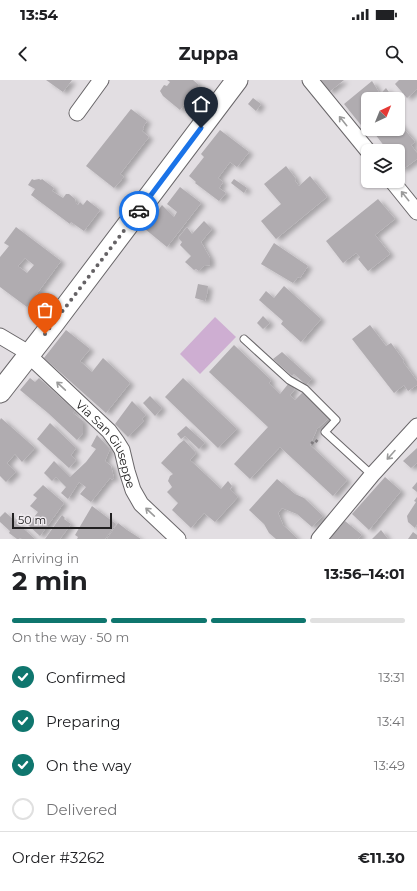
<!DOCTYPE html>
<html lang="en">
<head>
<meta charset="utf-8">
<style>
  body { margin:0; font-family:Montserrat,sans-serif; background:#f6f6f6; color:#202124; height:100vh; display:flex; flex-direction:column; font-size:15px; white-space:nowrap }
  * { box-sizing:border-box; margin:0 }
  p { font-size:13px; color:#757577 }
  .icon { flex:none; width:22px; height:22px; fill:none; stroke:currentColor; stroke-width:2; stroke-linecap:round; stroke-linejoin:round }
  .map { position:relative; height:459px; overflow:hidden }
  .details { display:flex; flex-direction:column; background:#fff; flex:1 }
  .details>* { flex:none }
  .needle { width:26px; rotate:43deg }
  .fabs { position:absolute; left:361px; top:12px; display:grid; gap:8px }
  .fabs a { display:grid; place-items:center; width:44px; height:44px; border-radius:6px; background:#fff; box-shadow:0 1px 3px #0004; font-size:20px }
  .scale { position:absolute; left:12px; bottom:10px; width:100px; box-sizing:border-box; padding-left:4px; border:2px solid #212021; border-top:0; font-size:11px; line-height:14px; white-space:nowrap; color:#212021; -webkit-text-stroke:3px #efebef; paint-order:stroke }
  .pin { position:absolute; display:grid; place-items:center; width:34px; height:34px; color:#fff; margin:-41px -17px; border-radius:50% 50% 50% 0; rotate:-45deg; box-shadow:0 0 4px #0007 }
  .pin .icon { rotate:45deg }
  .courier { position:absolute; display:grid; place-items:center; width:40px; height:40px; margin:-20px; border:3px solid #1a73e8; border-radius:50%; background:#fff; color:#222; box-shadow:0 1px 5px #0007 }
  .overview em { font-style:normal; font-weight:700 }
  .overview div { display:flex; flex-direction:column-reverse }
  .overview { display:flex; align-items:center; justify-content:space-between; height:68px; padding:0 12px }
  h1 { font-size:26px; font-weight:700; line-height:30px }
  .bar { display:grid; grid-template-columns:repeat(4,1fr); gap:6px 4px; align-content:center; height:48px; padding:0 12px }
  .bar i { height:5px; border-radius:3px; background:#e0e0e0 }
  .bar .active { background:#0f766e }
  .bar p { grid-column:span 4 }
  .line { display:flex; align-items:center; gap:10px; padding:0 12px; border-top:1px solid #e0e0e0 }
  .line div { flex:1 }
  ol { padding:0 12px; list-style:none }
  li { display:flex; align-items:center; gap:12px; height:44px }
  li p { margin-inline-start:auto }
  li .icon { padding:4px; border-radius:50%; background:#0f766e; color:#fff; stroke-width:4 }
  li:last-child { color:#757577 }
  li i { width:22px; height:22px; border:2px solid #e0e0e0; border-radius:50% }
  .status { display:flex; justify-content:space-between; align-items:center; height:28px; padding:0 20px; background:#fff; direction:ltr }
  .status svg { height:11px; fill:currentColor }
  header { display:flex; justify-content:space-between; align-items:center; height:52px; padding:0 12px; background:#fff; font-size:18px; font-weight:700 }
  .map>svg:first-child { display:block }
</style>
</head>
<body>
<div class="status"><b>13:54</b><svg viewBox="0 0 49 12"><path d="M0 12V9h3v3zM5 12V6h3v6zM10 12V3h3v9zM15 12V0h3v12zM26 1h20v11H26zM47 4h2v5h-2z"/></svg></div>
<header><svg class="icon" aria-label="back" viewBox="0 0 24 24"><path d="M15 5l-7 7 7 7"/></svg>Zuppa<svg class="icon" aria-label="search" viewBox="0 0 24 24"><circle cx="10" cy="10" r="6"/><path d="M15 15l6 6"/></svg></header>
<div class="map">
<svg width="417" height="459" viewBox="0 0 417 459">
  <defs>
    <filter id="shadow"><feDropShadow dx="4.5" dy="2.5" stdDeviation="2" flood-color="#0004"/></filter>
  </defs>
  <rect width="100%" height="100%" fill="#e2dee2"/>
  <!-- green -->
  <path fill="#ceaed2" d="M215,237L236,257L200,294L180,274Z"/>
  <!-- building -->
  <path fill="#b0acb0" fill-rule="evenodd" filter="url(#shadow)" d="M46,0H72L63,12Z
    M167,0H193L199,5L180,30L163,16L160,11L164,5L167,6L170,2Z
    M320,0H344L329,12Z
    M399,0H417V9L407,18L395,4Z
    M372,1L380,14L386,8L394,19H368V48L365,50L344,24Z
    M253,18L261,24L256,31L248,24Z
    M131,29L147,41L143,47L144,49L142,51L149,57L120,94L124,97L114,108L86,86Z
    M398,42L415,62L411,65L417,73V79L402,90L398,84V71H388L375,54L382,49H398Z
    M220,50L249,72L237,87L230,82L218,98L223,102L219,108L226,113L219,121L195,103L196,102L189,96L204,77L201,74Z
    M286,86L296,99L295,101L299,106L310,96L327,117L276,159L261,141L281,124L264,104Z
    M32,99L34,100L39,99L41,100L42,99L54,108L52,111L63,118L66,114H69L75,119L76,123L78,125L80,122L83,125L87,120L100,130L84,151L71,142L70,144L31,115L35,109L28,105Z
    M234,99L247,108L244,113L231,103Z
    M180,107L201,123L167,167L145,149L162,125L174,137L177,132L167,124Z
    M378,119L395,139L375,155L390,174L368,191L358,179L360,177L356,173L343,183L326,161Z
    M204,141L212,149L201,162L210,178V185L204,186L199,191L196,189L194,190L185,182L191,176L180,165L182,162L178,158L187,147L192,154Z
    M16,147L61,181L27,227L0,207V177L9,166L4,163ZM25,178L34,185L27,193L18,186Z
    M274,163L308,186L300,198L298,197L293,203L261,184Z
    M198,204L208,206L207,214L205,221L195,218Z
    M284,206L321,239L301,262L281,244L283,241L259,220L266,211L274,218Z
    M263,236L270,243L263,249L257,243Z
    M370,245L386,266L391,263L404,281L403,282L417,301V305L408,311L404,305L394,313L352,259Z
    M66,250L90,269L80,281L92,292L103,278L130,303L106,333L44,278Z
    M234,265L271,300L269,303L280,314L289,303L295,309L290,315L295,320L303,312L330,337L317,349L310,365L347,400L333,416L280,367L250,399L234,384L268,347L209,292Z
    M282,272L312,299L306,305L294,294L292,296L273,279Z
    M30,298L35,302L39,298L75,331L73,333L83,341V353L77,360L48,333L20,310Z
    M183,298L237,349L218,368L165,317Z
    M150,316L162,328L155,336L143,323Z
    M132,321L146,335L142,339L144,341L128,357L115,344Z
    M1,338L35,368L22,382L15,374L7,383L16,392L6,402L0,396V340Z
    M50,343L76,368L71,375L76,380L69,388L37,359Z
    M186,346L205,363L199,369L185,356L181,359L177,354Z
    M97,355L110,369L105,381L111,386L114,398L112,400L110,398L91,422L80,414L86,407L79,402L68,419L61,413L66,407L56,397L52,401L44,393L54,381L70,397L86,382L96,369L91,366Z
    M184,360L196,373L190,380L221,409L228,401L232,406L230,409L238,417L215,442L204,433L191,448L172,430L178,423L167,412L172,407L168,401L170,396L173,394L161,383L179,364Z
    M417,368V383L411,388L403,381Z
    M385,397L401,411L369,450L352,434Z
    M277,399L295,414L304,418L323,436L312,447L297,434L282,428L278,433L283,445L298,459H276L269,453L264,444L249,430Z
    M417,402V412L412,408Z
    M43,405L64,423L40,456L28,445L38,432L30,426L37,418L33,415Z
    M417,417V444L415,448L408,442L407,436L416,422L414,421Z
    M92,426L116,444L105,459H77L78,457L75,455Z
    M5,432L35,459H22L20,458L19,459H17L9,453L10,451L0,442V437Z
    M62,435L65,438L64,439L71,444L60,459H45Z
    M345,441L362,455L358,459H329Z
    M118,443L127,450L141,459H107Z
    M381,450L388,459H372Z
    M413,452L417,455V459H408Z"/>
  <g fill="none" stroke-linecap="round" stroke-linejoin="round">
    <!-- lane casing -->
    <g stroke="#696669" stroke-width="9">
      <path id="lane" d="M244,259L289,300L305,309L336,340L325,352L372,395"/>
    </g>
    <!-- street casing -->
    <g stroke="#696669" stroke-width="17">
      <g id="street">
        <path d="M310,0L368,71"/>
        <path d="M77,33L101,0"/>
        <path d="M392,101L417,132"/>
        <path id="s1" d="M0,256L22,269L109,351L117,362L122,370L127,391L133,410L141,424L178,459"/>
        <path d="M319,459L372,395L417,346"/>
      </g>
    </g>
    <!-- secondary casing -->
    <g stroke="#696669" stroke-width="23">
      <path id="secondary" d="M0,312L53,244L237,0"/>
    </g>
    <!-- path -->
    <path stroke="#7d7a7d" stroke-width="2.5" stroke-dasharray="3 3" stroke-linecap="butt" d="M311,362L314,364L319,358"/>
    <!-- lane -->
    <use href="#lane" stroke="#fff" stroke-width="7"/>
    <!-- street -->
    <use href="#street" stroke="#fff" stroke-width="15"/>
    <!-- secondary -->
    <use href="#secondary" stroke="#fff" stroke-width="21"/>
  </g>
  <!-- one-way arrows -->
  <defs><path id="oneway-shaft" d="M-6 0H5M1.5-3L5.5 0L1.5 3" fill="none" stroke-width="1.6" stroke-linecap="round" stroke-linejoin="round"/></defs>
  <g stroke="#9b9b9b">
    <use href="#oneway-shaft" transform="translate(343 41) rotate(-129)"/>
    <use href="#oneway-shaft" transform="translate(405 116) rotate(-129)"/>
    <use href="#oneway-shaft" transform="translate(61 306) rotate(-137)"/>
    <use href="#oneway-shaft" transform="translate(391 375) rotate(132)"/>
    <use href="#oneway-shaft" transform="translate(150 432) rotate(-137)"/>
  </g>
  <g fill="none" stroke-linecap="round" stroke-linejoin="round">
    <!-- done -->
    <path stroke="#656265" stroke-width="4" stroke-dasharray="0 7.2" d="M45,254L139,131"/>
    <!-- route -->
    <path stroke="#1a73e8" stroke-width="5" d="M139,131L201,48"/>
  </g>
  <g text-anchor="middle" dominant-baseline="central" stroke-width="3.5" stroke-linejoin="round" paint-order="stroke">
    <!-- street labels -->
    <g font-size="12" fill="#212021" stroke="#efebef">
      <text stroke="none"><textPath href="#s1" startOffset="155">Via San Giuseppe</textPath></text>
    </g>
  </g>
</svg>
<div class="fabs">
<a><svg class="needle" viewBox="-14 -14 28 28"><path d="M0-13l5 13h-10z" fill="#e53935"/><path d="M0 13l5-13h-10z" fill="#757577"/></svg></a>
<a><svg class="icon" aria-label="layers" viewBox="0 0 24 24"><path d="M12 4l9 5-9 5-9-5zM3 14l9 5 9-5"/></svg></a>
</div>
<div class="scale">50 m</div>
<div class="pin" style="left:45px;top:254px;background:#ea580c"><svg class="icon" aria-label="bag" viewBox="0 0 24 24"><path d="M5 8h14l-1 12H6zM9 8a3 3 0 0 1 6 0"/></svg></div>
<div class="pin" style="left:201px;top:48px;background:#1f2937"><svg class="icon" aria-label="home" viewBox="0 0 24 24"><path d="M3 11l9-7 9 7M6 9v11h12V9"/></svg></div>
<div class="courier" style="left:139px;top:131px"><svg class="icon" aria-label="car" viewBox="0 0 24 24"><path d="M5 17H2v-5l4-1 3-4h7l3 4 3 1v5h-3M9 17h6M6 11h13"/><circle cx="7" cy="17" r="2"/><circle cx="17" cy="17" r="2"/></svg></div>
</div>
<section class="details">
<div class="overview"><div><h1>2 min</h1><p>Arriving in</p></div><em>13:56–14:01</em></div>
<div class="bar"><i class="active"></i><i class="active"></i><i class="active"></i><i></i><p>On the way · 50 m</p></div>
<ol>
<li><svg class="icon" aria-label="check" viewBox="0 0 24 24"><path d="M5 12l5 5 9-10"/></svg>Confirmed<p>13:31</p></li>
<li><svg class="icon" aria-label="check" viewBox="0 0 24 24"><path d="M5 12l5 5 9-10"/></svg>Preparing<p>13:41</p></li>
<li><svg class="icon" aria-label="check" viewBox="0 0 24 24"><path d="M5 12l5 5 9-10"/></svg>On the way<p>13:49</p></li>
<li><i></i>Delivered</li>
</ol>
<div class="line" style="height:52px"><div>Order #3262</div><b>€11.30</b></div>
</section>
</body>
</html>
